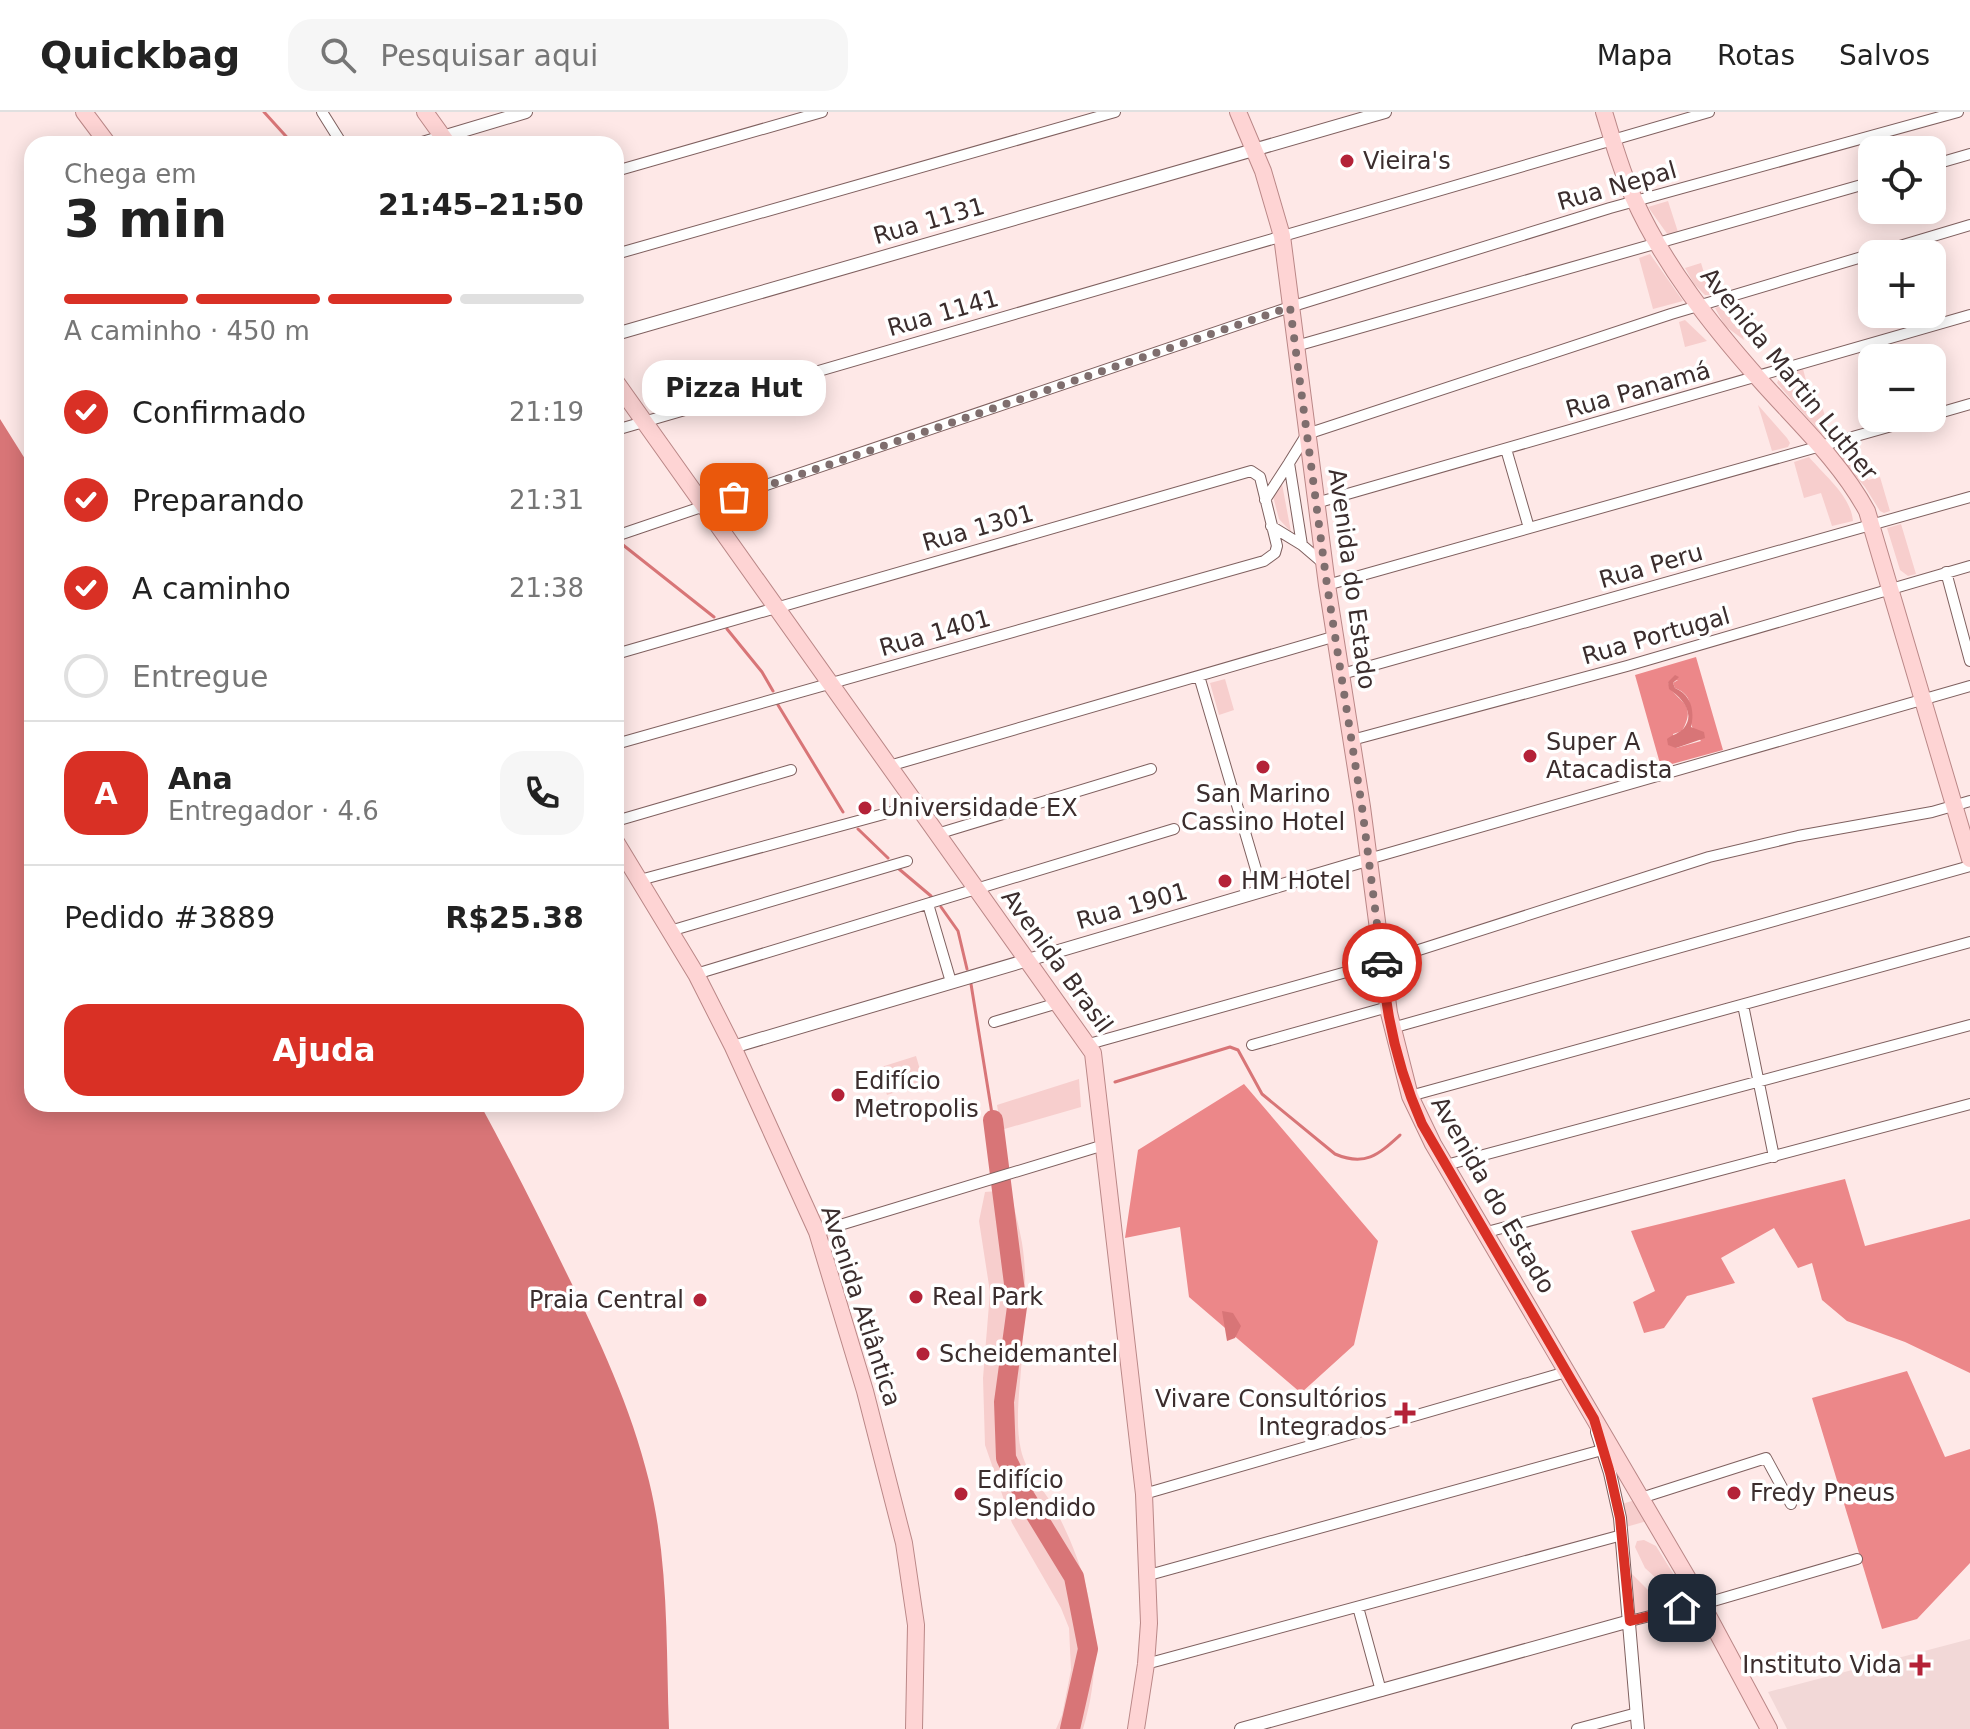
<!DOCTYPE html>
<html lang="pt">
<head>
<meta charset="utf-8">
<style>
  body { margin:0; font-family:"DejaVu Sans",sans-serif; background:#f6f6f6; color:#222; height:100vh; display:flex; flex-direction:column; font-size:30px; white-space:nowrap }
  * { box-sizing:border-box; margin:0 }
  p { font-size:26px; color:#767676 }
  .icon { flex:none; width:44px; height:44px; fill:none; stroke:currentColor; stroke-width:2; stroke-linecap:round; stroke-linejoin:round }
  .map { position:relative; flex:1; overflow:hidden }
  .details { position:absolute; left:24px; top:24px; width:600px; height:976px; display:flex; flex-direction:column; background:#fff; border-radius:24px; box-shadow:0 4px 20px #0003 }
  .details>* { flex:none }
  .controls { position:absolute; left:1858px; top:24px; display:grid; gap:16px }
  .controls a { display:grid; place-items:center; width:88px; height:88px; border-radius:16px; background:#fff; box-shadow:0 4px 20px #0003; font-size:40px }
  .pin { position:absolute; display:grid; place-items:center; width:68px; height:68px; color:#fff; margin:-34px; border-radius:16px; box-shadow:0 4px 12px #0006 }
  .courier { position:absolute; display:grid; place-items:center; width:80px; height:80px; margin:-40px; border:6px solid #d93025; border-radius:50%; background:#fff; color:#222; box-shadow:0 2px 10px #0007 }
  .bubble { position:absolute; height:56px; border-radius:24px; background:#fff; box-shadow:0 4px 20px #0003; font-size:26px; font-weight:800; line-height:56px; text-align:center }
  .summary em { font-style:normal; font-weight:800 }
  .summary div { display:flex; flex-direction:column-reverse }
  .summary { display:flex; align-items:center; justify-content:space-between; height:136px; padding:0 40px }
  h1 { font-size:52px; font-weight:800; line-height:60px }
  .bar { display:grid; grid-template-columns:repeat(4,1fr); gap:12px 8px; align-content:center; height:96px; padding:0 40px }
  .bar i { height:10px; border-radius:6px; background:#e0e0e0 }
  .bar .selected { background:#d93025 }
  .bar p { grid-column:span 4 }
  .line { display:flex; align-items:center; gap:20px; padding:0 40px; border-top:2px solid #e0e0e0 }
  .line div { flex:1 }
  .round { display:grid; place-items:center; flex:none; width:84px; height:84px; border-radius:24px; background:#f6f6f6 }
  ol { padding:0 40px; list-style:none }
  li { display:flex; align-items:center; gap:24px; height:88px }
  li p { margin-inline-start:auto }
  li .icon { padding:8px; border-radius:50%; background:#d93025; color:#fff; stroke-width:4 }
  li:last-child { color:#767676 }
  li i { width:44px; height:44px; border:4px solid #e0e0e0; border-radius:50% }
  .cta { display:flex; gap:16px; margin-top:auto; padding:16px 40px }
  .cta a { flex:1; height:92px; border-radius:24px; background:#d93025; color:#fff; font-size:32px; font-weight:800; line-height:92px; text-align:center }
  header { display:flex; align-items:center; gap:48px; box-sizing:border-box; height:112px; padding:0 40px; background:#fff; border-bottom:2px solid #e0e0e0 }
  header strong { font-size:38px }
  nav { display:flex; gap:44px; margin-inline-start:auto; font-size:28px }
  .search { width:560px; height:72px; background:#f6f6f6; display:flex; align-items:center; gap:20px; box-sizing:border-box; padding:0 28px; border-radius:24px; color:#767676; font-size:30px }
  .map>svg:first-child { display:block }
</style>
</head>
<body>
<header>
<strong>Quickbag</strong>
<div class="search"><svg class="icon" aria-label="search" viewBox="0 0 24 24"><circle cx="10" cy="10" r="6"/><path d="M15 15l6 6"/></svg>Pesquisar aqui</div>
<nav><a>Mapa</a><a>Rotas</a><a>Salvos</a></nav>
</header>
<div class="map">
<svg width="1970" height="1617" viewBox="0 0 1970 1617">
  <rect width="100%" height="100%" fill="#fee8e7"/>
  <!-- built -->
  <path fill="#f2d8d7" d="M1970,1527V1617H1787L1768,1580Z"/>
  <!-- green -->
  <path fill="#f7cecd" d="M1668,89L1678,120L1668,123L1648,95Z
    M1650,142L1683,189L1653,197L1639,146Z
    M1701,151L1711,183H1705L1694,172L1685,156Z
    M1733,190L1744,228L1725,214L1715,196Z
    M1685,208L1707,229L1685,235L1679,210Z
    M1803,257L1811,287L1819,285L1831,323L1821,322L1777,271L1780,264Z
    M1758,293L1787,326L1790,331L1788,335L1772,339Z
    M1857,333L1868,368L1880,365L1890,399L1884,401L1880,399L1865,375L1833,339Z
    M1809,345C1824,363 1851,384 1853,409L1832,414L1821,381L1804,386L1794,350Z
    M1282,372L1291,420L1279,407L1273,384Z
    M1901,412L1916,462L1908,464L1900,458L1887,416Z
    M1225,567L1234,598L1219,603L1210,571Z
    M916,944L924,971L887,983L878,956Z
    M1079,967L1081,995L1001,1018L997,993Z
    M1010,1078C1014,1096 1019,1114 1022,1131C1028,1167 1024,1205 1022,1241C1021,1272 1014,1307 1021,1338C1026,1361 1043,1376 1054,1395C1092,1466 1107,1538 1083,1617H1056L1062,1603L1071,1558L1069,1516L1061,1496L1012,1411L985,1333L983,1266L990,1180L979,1109L985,1080Z
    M1635,1388L1647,1409L1626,1415L1622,1392Z
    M1644,1428L1656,1434L1689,1487L1682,1490L1645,1456L1635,1435L1637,1429Z
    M1631,1461L1652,1482L1670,1494L1635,1504Z"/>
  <!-- forest -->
  <path fill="#ec8789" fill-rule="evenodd" d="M1696,545L1723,638L1661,655L1635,563ZM1678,568L1673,571L1675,576C1694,584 1689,594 1691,611C1692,617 1697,623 1701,629L1676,636L1673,622L1682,619C1699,588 1674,591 1668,570Z
    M1244,972L1378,1129L1354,1233L1301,1281L1189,1185L1180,1115L1125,1126L1138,1038Z
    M1845,1067L1865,1134L1970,1107V1261L1905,1230L1847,1209L1822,1188L1812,1151L1798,1156L1774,1116L1721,1146L1735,1171L1687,1184L1664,1216L1644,1221L1633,1190L1655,1179L1631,1119Z
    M1907,1259L1945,1345L1970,1337V1451L1917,1507L1882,1517L1812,1286Z"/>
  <!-- water -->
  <path fill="#d87577" d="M0,307L32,358V992H480C510,1047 538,1103 566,1160C599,1227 631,1295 649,1369C669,1450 666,1534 669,1617H0Z
    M1675,563L1679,565L1673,571L1675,576C1691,583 1695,598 1691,615L1704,620L1705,626L1676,636L1668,633L1667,627C1672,623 1680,621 1684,616C1696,601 1681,585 1669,577L1668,570Z
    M1222,1199L1233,1201L1241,1214L1235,1226L1227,1229Z"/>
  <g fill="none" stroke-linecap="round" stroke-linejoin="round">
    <!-- stream -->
    <path stroke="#d87577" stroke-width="3" d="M264,0L293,32
      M618,429L714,505
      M727,517L762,560L773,579
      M778,593L843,700
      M858,717L888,746
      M899,757L931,784
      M941,795L958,819L967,857
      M971,872L993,1008
      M1115,970L1230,935L1238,938L1262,982L1335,1042C1365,1055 1378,1043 1400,1023"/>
    <!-- river -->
    <path stroke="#d87577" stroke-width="20" d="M993,1008L1017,1195L1004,1290L1006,1346L1025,1385L1074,1465L1088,1537L1070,1617"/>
    <!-- minor casing -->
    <g stroke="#7f605f" stroke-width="12">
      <path id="minor" d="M322,0L342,32
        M1932,53L1970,42
        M616,59L822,0
        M616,142L1115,0
        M1873,142L1970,113
        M1296,234L1872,70
        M1932,303L1970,292
        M616,318L1709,0
        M1506,337L1529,416
        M1265,388L1289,351
        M1316,391L1970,203
        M1271,414L1302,433
        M616,424L1290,195L1610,96L1958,0
        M1323,451L1302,433L1289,351L1307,322L1671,202L1872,142
        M1946,460L1970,549
        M1327,473L1920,306
        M616,542L1251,359L1260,365L1277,434L1275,441L1264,449L616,632
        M1342,562L1970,385
        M1199,564L1262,778
        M1352,628L1627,554L1970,454
        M889,654L1336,524
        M616,709L791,658
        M937,722L1151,657
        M1365,748L1970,574
        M640,768L917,693
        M928,792L951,870
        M670,819L907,749
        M696,862L1174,717
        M1743,893L1774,1045
        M994,910L1058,891
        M1392,916L1970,754
        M1089,932L1375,852L1709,745L1798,724L1932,700L1970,689
        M1252,933L1388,895
        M1410,984L1970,830
        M1446,1053L1970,913
        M817,1120L1104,1033
        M1487,1120L1970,992
        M1144,1382L1566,1260
        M1641,1386L1766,1346L1791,1392
        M1149,1463L1602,1338
        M1703,1492L1857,1447
        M1358,1495L1381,1579
        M1630,1509L1682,1496L1689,1497L1710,1512
        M1146,1552L1622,1423
        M1577,1617L1637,1601"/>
    </g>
    <!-- tertiary casing -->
    <g stroke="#7f605f" stroke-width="14">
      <path id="tertiary" d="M419,32L526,0
        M616,222L1385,0
        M733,935L1360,750
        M1597,1320L1610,1361L1620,1406L1638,1617
        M1241,1617L1630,1509"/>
    </g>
    <!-- primary casing -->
    <g stroke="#ba8787" stroke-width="18">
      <path id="primary" d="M84,0L108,32
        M425,0L448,32
        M1238,0L1263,59L1282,124L1327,473L1362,695L1389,901L1410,984L1433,1032L1690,1470L1769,1617
        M1604,0C1613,29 1621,59 1634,87C1664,153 1711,213 1759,267C1796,309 1840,349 1867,399L1970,747
        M616,270L1093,941L1144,1382L1149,1511L1146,1552L1136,1617
        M616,730L696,862L733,935L817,1120L865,1279L904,1431L916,1513L914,1617"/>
    </g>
    <!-- minor -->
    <use href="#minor" stroke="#fff" stroke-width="10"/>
    <!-- tertiary -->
    <use href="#tertiary" stroke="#fff" stroke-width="12"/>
    <!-- primary -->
    <use href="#primary" stroke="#fed4d4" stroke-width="16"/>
  </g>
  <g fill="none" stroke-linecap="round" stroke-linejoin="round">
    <!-- done -->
    <path stroke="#7f6e6e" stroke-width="8" stroke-dasharray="0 14.4" d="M734,385L1290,195L1327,473L1362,695L1382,851"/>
    <!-- route -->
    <path stroke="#d93025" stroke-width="10" d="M1382,851C1386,906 1400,962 1422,1012L1594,1307L1610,1361L1620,1406L1630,1509L1682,1496"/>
  </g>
  <!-- markers -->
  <g fill="#b42238" stroke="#fff" stroke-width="3">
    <circle cx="1347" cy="49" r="8"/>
    <circle cx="1530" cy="644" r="8"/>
    <circle cx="1263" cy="655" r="8"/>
    <circle cx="865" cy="696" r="8"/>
    <circle cx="1225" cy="769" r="8"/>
    <circle cx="838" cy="983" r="8"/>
    <circle cx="916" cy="1185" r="8"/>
    <circle cx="700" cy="1188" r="8"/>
    <circle cx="923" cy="1242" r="8"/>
    <path d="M1401 1289h8v8h8v8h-8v8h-8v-8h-8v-8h8z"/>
    <circle cx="1734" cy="1381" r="8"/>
    <circle cx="961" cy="1382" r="8"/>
    <path d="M1916 1541h8v8h8v8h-8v8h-8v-8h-8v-8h8z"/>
  </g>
  <g text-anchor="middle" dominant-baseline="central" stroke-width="7" stroke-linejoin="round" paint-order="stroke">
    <!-- poi labels -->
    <g font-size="24" fill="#3b2d2d" stroke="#fff" text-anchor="start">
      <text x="1363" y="49">Vieira's</text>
      <text x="1546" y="630">Super A<tspan x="1546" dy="28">Atacadista</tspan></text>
      <text x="1263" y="682" text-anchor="middle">San Marino<tspan x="1263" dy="28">Cassino Hotel</tspan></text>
      <text x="881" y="696">Universidade EX</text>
      <text x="1241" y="769">HM Hotel</text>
      <text x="854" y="969">Edifício<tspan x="854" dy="28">Metropolis</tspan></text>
      <text x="932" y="1185">Real Park</text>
      <text x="684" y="1188" text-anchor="end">Praia Central</text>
      <text x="939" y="1242">Scheidemantel</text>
      <text x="1387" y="1287" text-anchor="end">Vivare Consultórios<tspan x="1387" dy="28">Integrados</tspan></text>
      <text x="977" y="1368">Edifício<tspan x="977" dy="28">Splendido</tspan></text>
      <text x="1750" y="1381">Fredy Pneus</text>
      <text x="1902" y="1553" text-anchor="end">Instituto Vida</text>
    </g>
    <!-- street labels -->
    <g font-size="24" fill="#3b2d2d" stroke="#fff">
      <text transform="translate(1617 74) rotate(-16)">Rua Nepal</text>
      <text transform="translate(929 109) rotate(-16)">Rua 1131</text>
      <text transform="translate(943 201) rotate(-16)">Rua 1141</text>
      <text transform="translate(1789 262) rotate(51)">Avenida Martin Luther</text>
      <text transform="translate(1638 278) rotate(-16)">Rua Panamá</text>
      <text transform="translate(978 416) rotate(-16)">Rua 1301</text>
      <text transform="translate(1651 454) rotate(-16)">Rua Peru</text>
      <text transform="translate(1352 467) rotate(82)">Avenida do Estado</text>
      <text transform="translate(935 521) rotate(-16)">Rua 1401</text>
      <text transform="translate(1656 524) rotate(-16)">Rua Portugal</text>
      <text transform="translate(1132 794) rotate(-16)">Rua 1901</text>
      <text transform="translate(1057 849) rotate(54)">Avenida Brasil</text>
      <text transform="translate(1493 1083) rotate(60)">Avenida do Estado</text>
      <text transform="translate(861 1194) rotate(72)">Avenida Atlântica</text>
    </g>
  </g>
</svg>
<div class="controls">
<a><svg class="icon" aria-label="locate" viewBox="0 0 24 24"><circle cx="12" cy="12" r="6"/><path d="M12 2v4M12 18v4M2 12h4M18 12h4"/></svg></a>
<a>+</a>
<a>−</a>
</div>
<div class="pin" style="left:734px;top:385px;background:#ea580c"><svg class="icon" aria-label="bag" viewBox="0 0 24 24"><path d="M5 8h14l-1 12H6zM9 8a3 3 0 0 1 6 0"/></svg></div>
<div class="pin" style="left:1682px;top:1496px;background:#1f2937"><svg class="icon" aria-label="home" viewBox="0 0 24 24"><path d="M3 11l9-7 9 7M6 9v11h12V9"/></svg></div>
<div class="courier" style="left:1382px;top:851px"><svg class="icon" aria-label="car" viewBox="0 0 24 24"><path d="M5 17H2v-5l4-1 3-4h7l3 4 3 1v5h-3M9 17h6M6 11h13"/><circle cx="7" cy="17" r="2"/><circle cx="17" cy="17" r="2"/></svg></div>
<div class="bubble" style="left:642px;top:248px;width:184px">Pizza Hut</div>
<section class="details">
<div class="summary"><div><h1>3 min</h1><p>Chega em</p></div><em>21:45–21:50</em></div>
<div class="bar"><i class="selected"></i><i class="selected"></i><i class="selected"></i><i></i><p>A caminho · 450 m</p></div>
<ol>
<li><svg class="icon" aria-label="check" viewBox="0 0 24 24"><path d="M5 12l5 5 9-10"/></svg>Confirmado<p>21:19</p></li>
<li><svg class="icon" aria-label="check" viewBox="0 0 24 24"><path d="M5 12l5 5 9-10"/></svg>Preparando<p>21:31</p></li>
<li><svg class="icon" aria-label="check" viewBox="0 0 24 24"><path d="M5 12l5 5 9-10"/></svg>A caminho<p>21:38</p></li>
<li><i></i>Entregue</li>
</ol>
<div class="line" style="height:144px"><b class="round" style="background:#d93025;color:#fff">A</b><div><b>Ana</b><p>Entregador · 4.6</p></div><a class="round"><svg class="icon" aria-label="phone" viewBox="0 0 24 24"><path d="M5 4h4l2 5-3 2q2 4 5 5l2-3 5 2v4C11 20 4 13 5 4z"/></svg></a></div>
<div class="line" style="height:104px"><div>Pedido #3889</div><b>R$25.38</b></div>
<div class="cta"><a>Ajuda</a></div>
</section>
</div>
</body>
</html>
